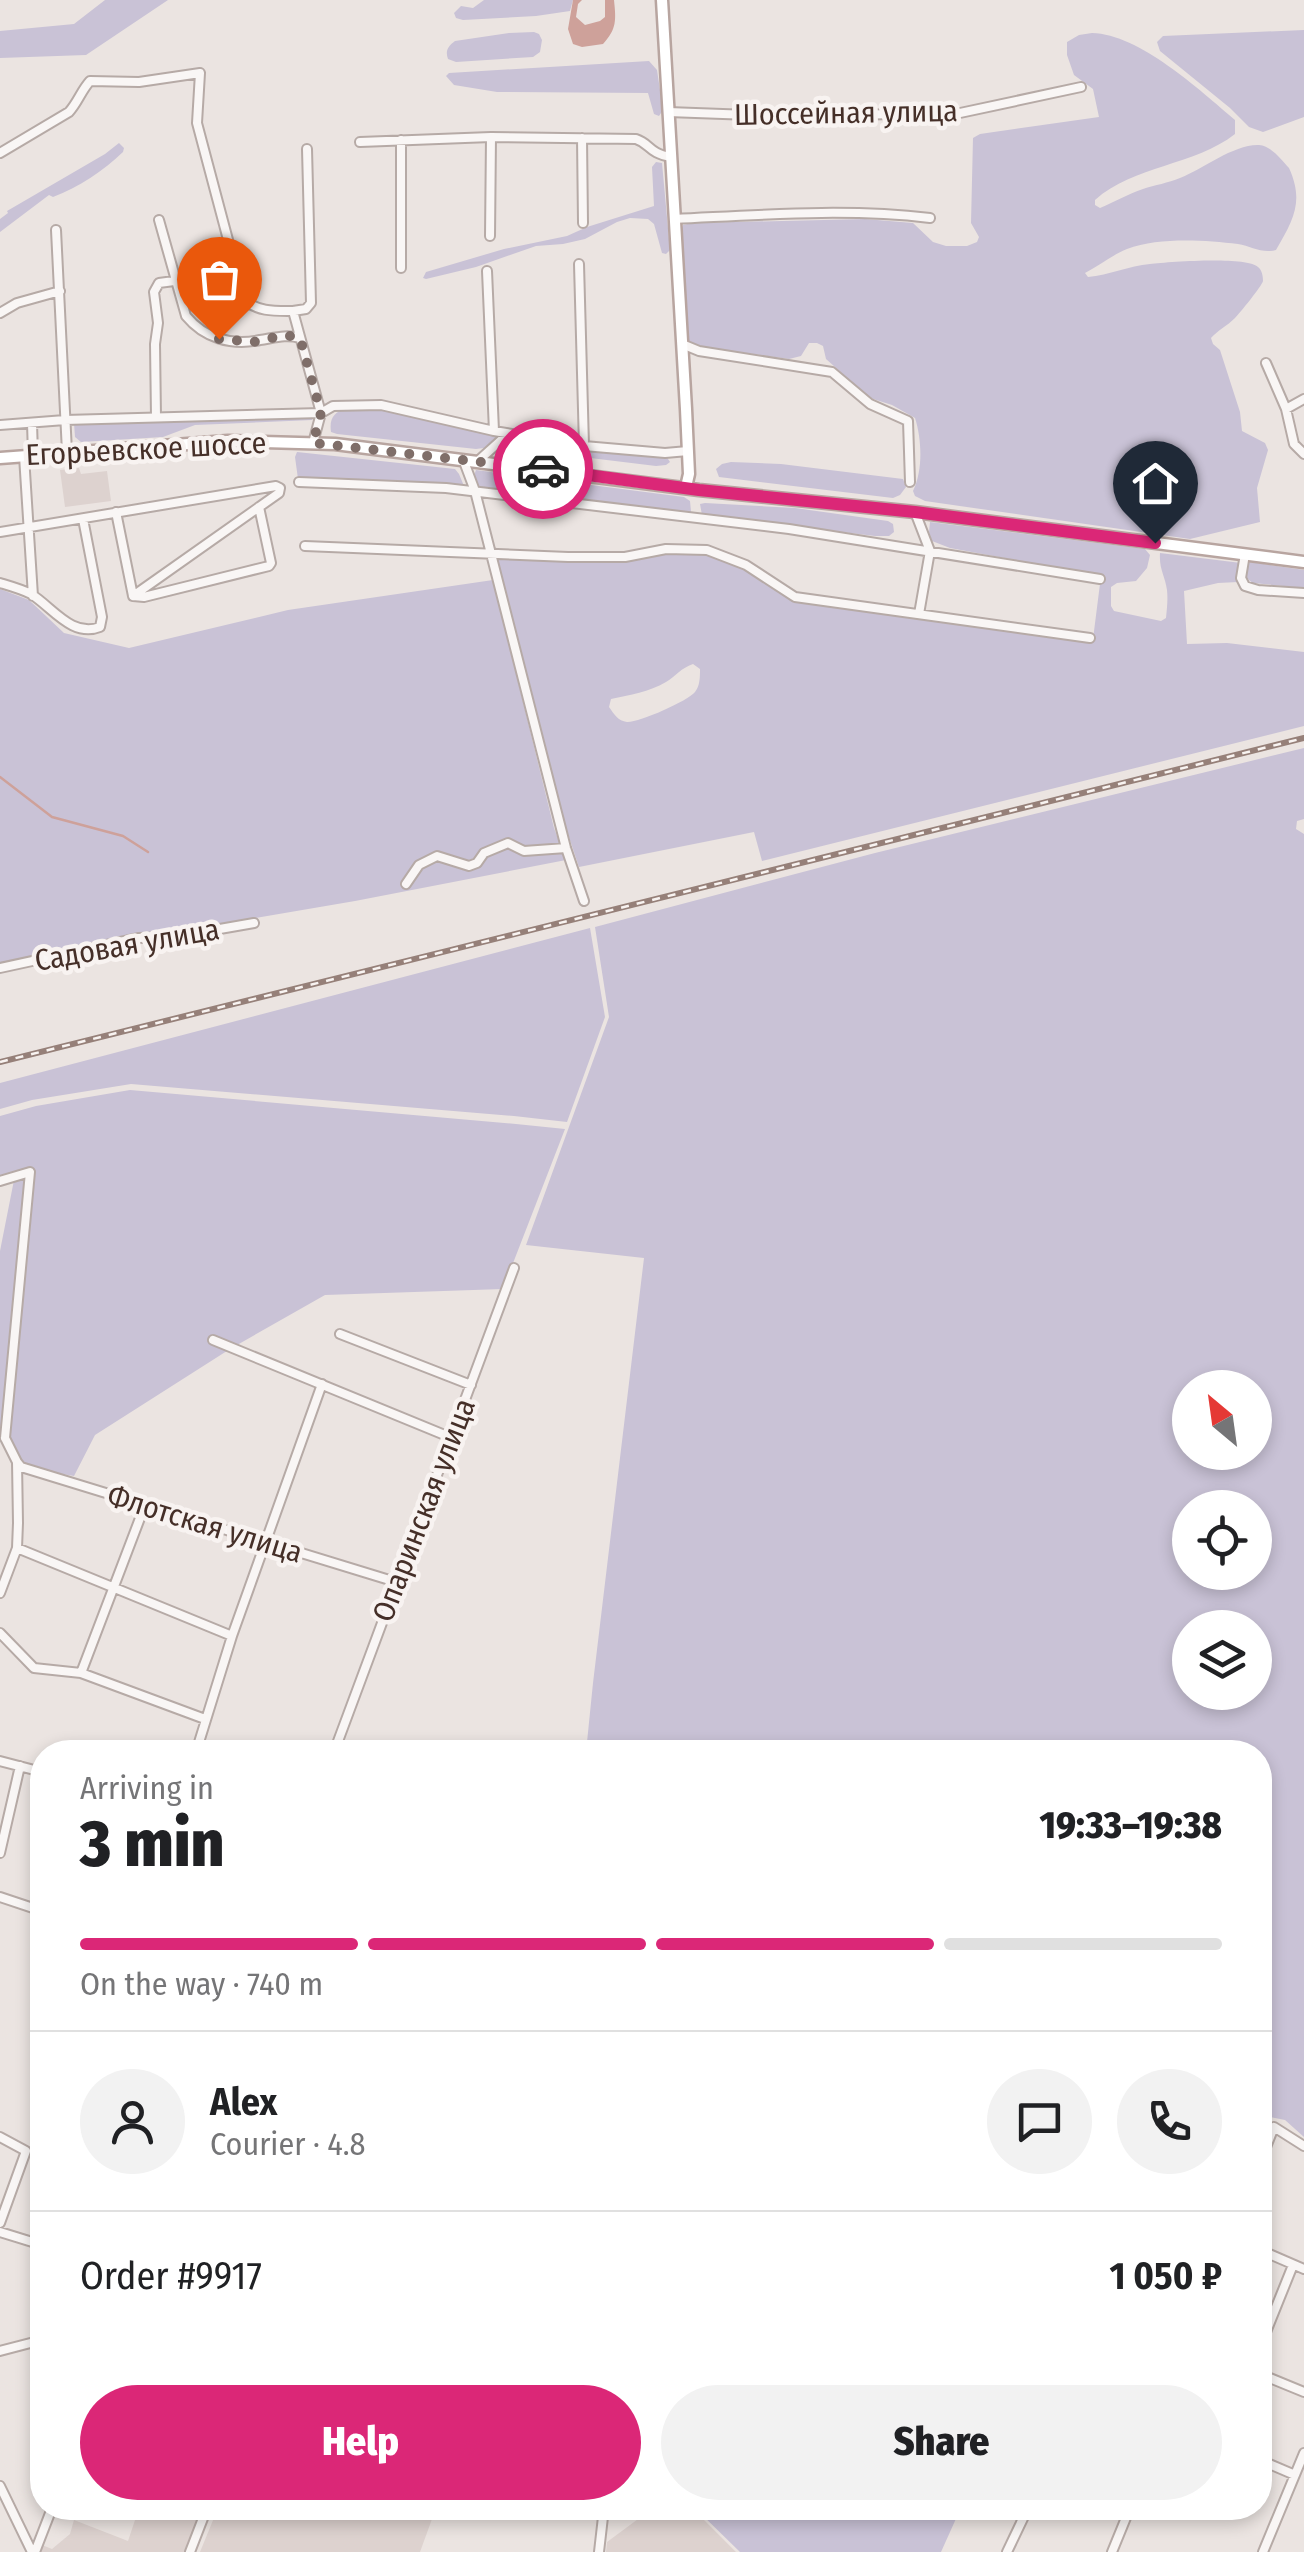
<!DOCTYPE html>
<html lang="en">
<head>
<meta charset="utf-8">
<style>
  body { margin:0; font-family:"Fira Sans Condensed",sans-serif; background:#f2f2f2; color:#202124; height:100vh; display:flex; flex-direction:column; font-size:38px; white-space:nowrap }
  * { box-sizing:border-box; margin:0 }
  p { font-size:32px; color:#757577 }
  .icon { flex:none; width:55px; height:55px; fill:none; stroke:currentColor; stroke-width:2; stroke-linecap:round; stroke-linejoin:round }
  .map { position:relative; flex:1; overflow:hidden }
  .details { position:absolute; left:30px; top:1740px; width:1242px; height:780px; display:flex; flex-direction:column; background:#fff; border-radius:40px; box-shadow:0 5px 15px #0003 }
  .details>* { flex:none }
  .needle { width:65px; rotate:331deg }
  .fabs { position:absolute; left:1172px; top:1370px; display:grid; gap:20px }
  .fabs a { display:grid; place-items:center; width:100px; height:100px; border-radius:50%; background:#fff; box-shadow:0 5px 15px #0003; font-size:50px }
  .pin { position:absolute; display:grid; place-items:center; width:85px; height:85px; color:#fff; margin:-102px -42px; border-radius:50% 50% 50% 0; rotate:-45deg; box-shadow:0 0 10px #0007 }
  .pin .icon { rotate:45deg }
  .courier { position:absolute; display:grid; place-items:center; width:100px; height:100px; margin:-50px; border:8px solid #db2777; border-radius:50%; background:#fff; color:#222; box-shadow:0 2px 12px #0007 }
  .summary em { font-style:normal; font-weight:800 }
  .summary div { display:flex; flex-direction:column-reverse }
  .summary { display:flex; align-items:center; justify-content:space-between; height:170px; padding:0 50px }
  h1 { font-size:65px; font-weight:800; line-height:75px }
  .bar { display:grid; grid-template-columns:repeat(4,1fr); gap:15px 10px; align-content:center; height:120px; padding:0 50px }
  .bar i { height:12px; border-radius:8px; background:#e0e0e0 }
  .bar .active { background:#db2777 }
  .bar p { grid-column:span 4 }
  .line { display:flex; align-items:center; gap:25px; padding:0 50px; border-top:2px solid #e0e0e0 }
  .line div { flex:1 }
  .round { display:grid; place-items:center; flex:none; width:105px; height:105px; border-radius:52px; background:#f2f2f2 }
  .cta { display:flex; gap:20px; margin-top:auto; padding:20px 50px }
  .cta a { flex:1; height:115px; border-radius:60px; background:#db2777; color:#fff; font-size:40px; font-weight:800; line-height:115px; text-align:center }
  .cta a+a { background:#f2f2f2; color:#202124 }
  .map>svg:first-child { display:block }
</style>
</head>
<body>
<div class="map">
<svg width="1304" height="2552" viewBox="0 0 1304 2552">
  <rect width="100%" height="100%" fill="#ebe4e1"/>
  <!-- built -->
  <path fill="#ddd2cf" d="M79,468L81,474L107,471L111,501L65,507L60,470Z
    M139,2508H204L186,2552H39L42,2545L52,2549L70,2534L74,2520L128,2541Z
    M218,2508H436L420,2552H200Z
    M653,2508H692L736,2552H606L607,2542Z"/>
  <!-- green -->
  <path fill="#c9c2d6" fill-rule="evenodd" d="M105,0H168L86,55L0,58V31L74,24Z
    M484,0H573L570,11L536,16L463,20L456,18L454,13L461,6L473,8Z
    M1304,30V117L1263,132L1249,127L1230,108L1160,51L1157,42L1163,36Z
    M534,32L539,34L542,40L540,52L533,57L456,62L448,59C445,51 448,46 455,41L509,33Z
    M1092,33C1139,34 1200,90 1235,120V134C1194,166 1134,165 1095,200V205L1100,208C1114,202 1128,194 1143,189C1155,185 1168,183 1180,178C1203,169 1234,144 1259,145C1271,146 1281,159 1289,168C1304,201 1294,219 1276,250C1262,254 1251,246 1238,244C1204,240 1159,237 1127,249C1112,255 1099,266 1085,273L1088,277C1109,275 1129,266 1150,264C1169,262 1245,256 1258,267C1262,270 1263,276 1263,281C1262,286 1239,314 1235,318C1227,326 1218,330 1211,338L1213,344L1220,350L1240,412L1242,431L1265,443L1268,450L1257,488L1260,522L1190,539L925,501L915,496L913,491C923,471 922,440 915,418L892,405L870,398L826,359L823,346L817,343H809L801,356L789,359L703,347L690,342L685,334L680,232L683,225L692,223L865,219L913,223L933,242L946,246H967L977,242L979,237L971,223L973,138L980,134L1099,117L1093,89L1074,75L1067,55V42L1079,35Z
    M649,61L657,70L663,110L659,116L654,114L648,93L497,92L454,85L446,76L449,73Z
    M119,143L124,148L123,152C103,171 79,187 53,197L49,195L0,232V219L8,213L7,211L105,154Z
    M656,162L662,163L670,250L666,254L662,253L654,224L648,219L630,218L617,222L585,239L563,244L536,246L476,267L426,279L423,278L426,272L504,249L567,236L587,227L654,206L652,167Z
    M374,408L394,409L426,420L491,433L497,437L484,448L476,449L337,434L331,432C327,404 354,409 374,408Z
    M313,416L312,420L195,425L163,437L81,442L75,437L74,423Z
    M512,436L666,456L670,462L666,465L656,466L541,452C525,445 516,455 500,451L498,447L506,439Z
    M297,452L455,469L459,474L464,486L459,488L328,479L305,481L298,479L295,457Z
    M731,462L781,464L903,479L906,487L900,495L893,498L719,477L716,469L722,464Z
    M476,470L684,497L690,501L691,512L688,515L485,490C478,487 472,478 476,470Z
    M705,503L795,508L888,521L893,524L894,532L889,536H875L716,517L702,515L700,504Z
    M930,522L1145,549L1150,555L1147,568L1136,581L1117,583L1111,587V606L1114,611L1161,621L1166,618C1167,608 1168,599 1167,590C1165,575 1159,570 1160,553L1241,563L1238,582L1218,583L1184,591L1187,644L1227,643L1304,652V726L762,861L754,832L579,867L565,825L494,560L497,556L571,559L666,551L708,553L745,566L794,599L1093,639L1101,576L950,548L932,541L929,532ZM693,664L700,669C700,677 700,686 695,692C688,701 638,723 627,722C618,721 614,714 609,707L611,699C630,695 649,692 666,682C676,676 681,668 693,664Z
    M1250,562L1304,570V588L1253,583C1244,577 1242,570 1250,562Z
    M493,580L554,828L566,860L355,901L173,932L133,934L0,964V589L29,600L64,633L129,648L288,610Z
    M1304,748V819L1297,821L1296,829L1304,834V2137L1285,2120L1260,2115V1752H586L593,1683L644,1258L526,1245L609,1017L595,927L875,853ZM1190,1388H1255V1452H1190ZM1190,1508H1255V1572H1190ZM1190,1628H1255V1692H1190Z
    M590,928L605,1017L567,1122L514,1116L131,1084L32,1100L0,1109V1083Z
    M130,1090L516,1124L565,1129L503,1289L325,1295L230,1349L95,1435L74,1476L22,1467L0,1425V1251L15,1175L0,1178V1116L36,1106Z
    M695,2508H965L959,2512L941,2552H740Z"/>
  <!-- water -->
  <path fill="#cea19a" d="M573,0H582L578,4L576,17L585,25L600,21L605,17V0H614C616,20 617,29 603,44L582,47L573,44L568,29Z"/>
  <g fill="none" stroke-linecap="round" stroke-linejoin="round">
    <!-- stream -->
    <path stroke="#cea19a" stroke-width="2.5" d="M0,777L52,817L123,836L148,852"/>
    <!-- minor casing -->
    <g stroke="#b6aaa6" stroke-width="12">
      <path id="minor" d="M668,112L779,116L960,113L1081,87
        M582,138L583,223
        M360,142L491,137L636,139C651,144 648,153 671,157
        M0,153L69,112C78,102 81,91 90,81L139,82L200,73L197,123L244,300C259,312 274,311 293,311L321,413L313,443
        M675,219C760,215 845,208 930,218
        M159,220L186,316C204,338 231,346 260,340C274,338 286,334 300,338
        M56,230L67,452
        M490,236L491,137
        M579,264L584,446
        M401,268V140
        M487,271L494,431
        M293,311L306,309L311,303L307,149
        M0,313L17,303L60,291
        M682,344L699,351L832,372L870,404L908,421L910,482
        M1266,363L1286,409L1294,444L1304,454
        M1286,409L1304,399
        M156,417L155,344L158,323L154,292L159,283L174,281
        M32,423L33,455
        M0,425L65,420L321,413L333,406L381,405L494,431L584,446L665,453L688,451
        M24,456L33,596
        M463,459L475,491L566,848L584,901
        M478,461L508,434
        M299,482L446,488L789,529L1100,579
        M116,512L133,596L144,597L269,566L271,563L259,507
        M915,512L930,551L919,614
        M0,532L276,486L280,488L279,493L133,596
        M305,546L568,557H625L666,549L707,550L746,565L795,597L1090,638
        M1245,554L1241,578L1245,586L1258,590L1304,593
        M0,583C10,586 21,589 31,594C52,607 72,638 100,627L102,617L83,519
        M406,884L419,865L437,856L469,866L477,863L484,853L508,843L524,851L566,848
        M0,968L138,938L174,937L254,923
        M0,1181L30,1172L5,1438
        M340,1334L471,1385
        M213,1340L452,1438
        M17,1462L21,1467L396,1582
        M17,1548L232,1636
        M0,1593L17,1548L18,1523L17,1462L5,1438
        M0,1633L34,1668L81,1673L205,1719
        M81,1673L145,1505
        M196,1752L232,1636L322,1384
        M334,1752C393,1590 455,1430 514,1268
        M0,1761L42,1772
        M0,1853L20,1766
        M0,1897L42,1911
        M0,2137L26,2151L0,2223
        M1260,2162L1274,2127L1304,2146
        M0,2232L42,2245
        M1260,2250L1304,2269
        M1260,2347L1293,2265
        M0,2351L42,2340
        M1260,2374L1304,2392
        M1260,2460L1295,2475
        M0,2486L32,2552
        M35,2552L52,2508
        M190,2552L207,2508
        M599,2552L604,2508
        M1007,2552L1028,2508
        M1112,2552L1130,2508
        M1263,2552L1304,2453"/>
    </g>
    <!-- major casing -->
    <g stroke="#b8a5a0" stroke-width="15">
      <path id="major" d="M662,0L686,409L689,474L686,487
        M0,458L228,441L335,444L699,490L915,512L1304,562"/>
    </g>
    <!-- minor -->
    <use href="#minor" stroke="#f9f6f5" stroke-width="8"/>
    <!-- major -->
    <use href="#major" stroke="#fff" stroke-width="10"/>
    <!-- rail casing -->
    <g stroke="#968079" stroke-width="6">
      <path id="rail" d="M0,1062L1304,738"/>
    </g>
    <!-- rail -->
    <use href="#rail" stroke="#f8f3f1" stroke-width="2.5" stroke-dasharray="8" stroke-linecap="butt"/>
  </g>
  <g fill="none" stroke-linecap="round" stroke-linejoin="round">
    <!-- done -->
    <path stroke="#7f6e69" stroke-width="10" stroke-dasharray="0 18" d="M219,339L254,342L285,335L300,338L321,413L313,443L543,469"/>
    <!-- route -->
    <path stroke="#db2777" stroke-width="12" d="M543,469L699,490L915,512L1155,543"/>
  </g>
  <g text-anchor="middle" dominant-baseline="central" stroke-width="9" stroke-linejoin="round" paint-order="stroke">
    <!-- street labels -->
    <g font-size="30" fill="#452f28" stroke="#f8f3f1">
      <text transform="translate(846 113) rotate(-1)">Шоссейная улица</text>
      <text transform="translate(146 449) rotate(-3)">Егорьевское шоссе</text>
      <text transform="translate(127 945) rotate(-10)">Садовая улица</text>
      <text transform="translate(424 1510) rotate(-69)">Опаринская улица</text>
      <text transform="translate(205 1524) rotate(17)">Флотская улица</text>
    </g>
  </g>
</svg>
<div class="fabs">
<a><svg class="needle" viewBox="-14 -14 28 28"><path d="M0-13l5 13h-10z" fill="#e53935"/><path d="M0 13l5-13h-10z" fill="#757577"/></svg></a>
<a><svg class="icon" aria-label="locate" viewBox="0 0 24 24"><circle cx="12" cy="12" r="6"/><path d="M12 2v4M12 18v4M2 12h4M18 12h4"/></svg></a>
<a><svg class="icon" aria-label="layers" viewBox="0 0 24 24"><path d="M12 4l9 5-9 5-9-5zM3 14l9 5 9-5"/></svg></a>
</div>
<div class="pin" style="left:219px;top:339px;background:#ea580c"><svg class="icon" aria-label="bag" viewBox="0 0 24 24"><path d="M5 8h14l-1 12H6zM9 8a3 3 0 0 1 6 0"/></svg></div>
<div class="pin" style="left:1155px;top:543px;background:#1f2937"><svg class="icon" aria-label="home" viewBox="0 0 24 24"><path d="M3 11l9-7 9 7M6 9v11h12V9"/></svg></div>
<div class="courier" style="left:543px;top:469px"><svg class="icon" aria-label="car" viewBox="0 0 24 24"><path d="M5 17H2v-5l4-1 3-4h7l3 4 3 1v5h-3M9 17h6M6 11h13"/><circle cx="7" cy="17" r="2"/><circle cx="17" cy="17" r="2"/></svg></div>
<section class="details">
<div class="summary"><div><h1>3 min</h1><p>Arriving in</p></div><em>19:33–19:38</em></div>
<div class="bar"><i class="active"></i><i class="active"></i><i class="active"></i><i></i><p>On the way · 740 m</p></div>
<div class="line" style="height:180px"><a class="round"><svg class="icon" aria-label="person" viewBox="0 0 24 24"><circle cx="12" cy="8" r="4"/><path d="M4 21q1-7 8-7t8 7"/></svg></a><div><b>Alex</b><p>Courier · 4.8</p></div><a class="round"><svg class="icon" aria-label="chat" viewBox="0 0 24 24"><path d="M4 5h16v11H9l-5 4z"/></svg></a><a class="round"><svg class="icon" aria-label="phone" viewBox="0 0 24 24"><path d="M5 4h4l2 5-3 2q2 4 5 5l2-3 5 2v4C11 20 4 13 5 4z"/></svg></a></div>
<div class="line" style="height:130px"><div>Order #9917</div><b>1 050 ₽</b></div>
<div class="cta"><a>Help</a><a>Share</a></div>
</section>
</div>
</body>
</html>
